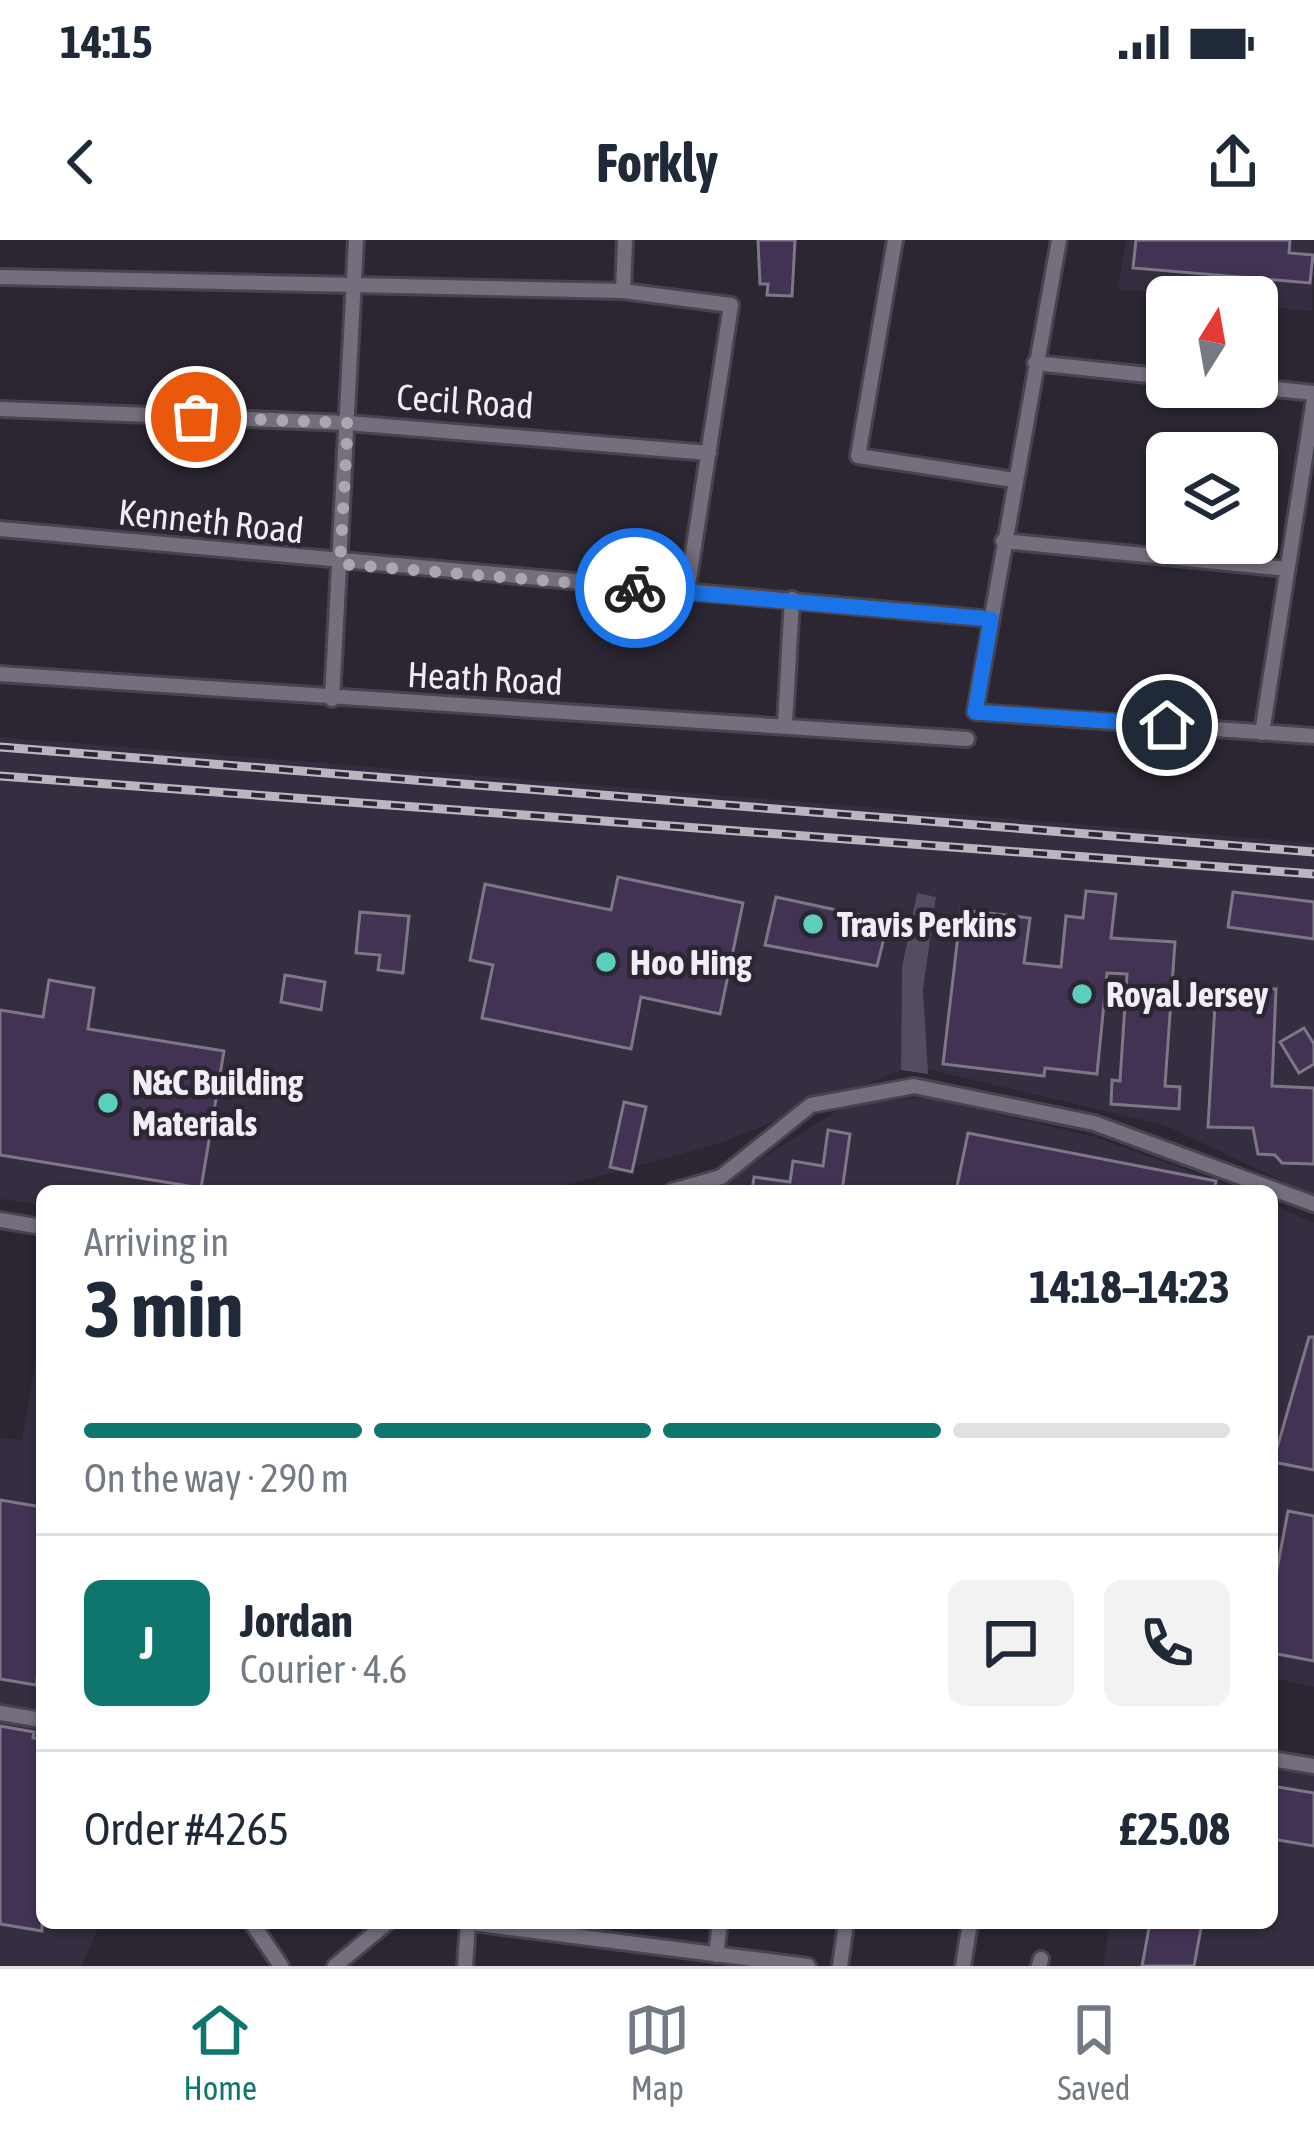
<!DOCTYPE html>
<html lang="en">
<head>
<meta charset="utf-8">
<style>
  body { margin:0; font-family:"Asap Condensed",sans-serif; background:#f2f2f3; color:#1f2937; height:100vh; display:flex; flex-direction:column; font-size:45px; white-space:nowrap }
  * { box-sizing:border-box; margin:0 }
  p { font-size:39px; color:#747a83 }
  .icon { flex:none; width:66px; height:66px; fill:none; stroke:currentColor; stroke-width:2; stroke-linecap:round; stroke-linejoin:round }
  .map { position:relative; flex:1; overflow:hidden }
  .sheet { position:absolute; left:36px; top:945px; width:1242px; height:744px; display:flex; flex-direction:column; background:#fff; border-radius:18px; box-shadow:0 3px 9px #0004 }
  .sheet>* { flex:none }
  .needle { width:78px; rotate:11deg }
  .controls { position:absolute; left:1146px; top:36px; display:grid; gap:24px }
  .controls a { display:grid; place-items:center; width:132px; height:132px; border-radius:18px; background:#fff; box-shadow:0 3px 9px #0004; font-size:60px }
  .pin { position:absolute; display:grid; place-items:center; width:102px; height:102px; color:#fff; margin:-51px; border:6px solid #fff; border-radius:50%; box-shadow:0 3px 12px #0007 }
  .courier { position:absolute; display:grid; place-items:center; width:120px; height:120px; margin:-60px; border:9px solid #1a73e8; border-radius:50%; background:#fff; color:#222; box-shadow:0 3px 15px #0007 }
  .headline em { font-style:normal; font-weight:700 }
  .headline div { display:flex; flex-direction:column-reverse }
  .headline { display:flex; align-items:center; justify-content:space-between; height:204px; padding:0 48px }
  h1 { font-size:78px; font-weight:700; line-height:90px }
  .bar { display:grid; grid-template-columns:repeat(4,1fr); gap:18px 12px; align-content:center; height:144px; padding:0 48px }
  .bar i { height:15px; border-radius:9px; background:#e0e1e3 }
  .bar .selected { background:#0f766e }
  .bar p { grid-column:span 4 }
  .line { display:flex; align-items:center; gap:30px; padding:0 48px; border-top:3px solid #e0e1e3 }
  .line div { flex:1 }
  .round { display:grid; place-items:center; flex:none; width:126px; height:126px; border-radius:18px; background:#f2f2f3 }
  .status { display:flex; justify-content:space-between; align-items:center; height:84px; padding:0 60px; background:#fff; direction:ltr }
  .status svg { height:33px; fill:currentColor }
  header { display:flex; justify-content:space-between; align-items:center; height:156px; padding:0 48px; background:#fff; font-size:54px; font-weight:700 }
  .tab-bar { display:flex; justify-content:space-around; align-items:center; height:168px; border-top:3px solid #e0e1e3; background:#fff; font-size:33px; color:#747a83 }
  .tab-bar a { display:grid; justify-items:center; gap:6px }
  .tab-bar .selected { color:#0f766e }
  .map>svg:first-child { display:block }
</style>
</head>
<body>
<div class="status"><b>14:15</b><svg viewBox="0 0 49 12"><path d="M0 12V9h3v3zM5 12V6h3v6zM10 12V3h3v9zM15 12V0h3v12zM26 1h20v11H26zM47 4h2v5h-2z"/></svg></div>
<header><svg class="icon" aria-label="back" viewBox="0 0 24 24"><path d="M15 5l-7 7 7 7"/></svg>Forkly<svg class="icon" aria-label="share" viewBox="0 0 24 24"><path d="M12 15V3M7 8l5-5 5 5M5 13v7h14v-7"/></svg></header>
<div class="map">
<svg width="1314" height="1726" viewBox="0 0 1314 1726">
  <rect width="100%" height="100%" fill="#2b2632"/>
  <!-- built -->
  <path fill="#352d40" d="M1126,0H1314L1312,71L1257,65V57L1118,50Z
    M0,497L1314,603V956L1164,885L927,829L923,750L936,658L917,654L902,727L901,830L718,904L544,951H42V965L0,959Z
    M929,858L1095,897L1245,951H711L852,861Z
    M1272,964L1314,983V1447L1272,1438Z
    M40,1098L42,1683H100L82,1726H0V1198L22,1200Z
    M1272,1518L1314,1526V1726H1103L1110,1683H1272Z"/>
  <!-- green -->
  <path fill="#554c62" d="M917,653L936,657L923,750L928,834L901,830L902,727Z"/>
  <!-- building -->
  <path fill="#423355" stroke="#7d7786" stroke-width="3" d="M758,0H795L792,56L767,55L768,44H760Z
    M1136,0H1290L1289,13L1313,15L1310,43L1133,28Z
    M618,637L743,663L720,774L641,757L631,809L482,778L493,725L470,720L485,644L611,670Z
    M1086,651L1116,654L1111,698L1175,702L1165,846L1180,847L1179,869L1111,864L1112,840L1120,841L1127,734L1107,733L1097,834L1045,828L1044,836L943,824L961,670L1030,678L1024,723L1061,727L1066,676L1083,678Z
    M1233,652L1314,662V699L1228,687Z
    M776,657L859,675L855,692L884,698L877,726L765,705Z
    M360,672L409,676L403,733L378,730L380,715L356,713Z
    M285,735L325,742L321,770L281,762Z
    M49,740L94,748L88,789L224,811L201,948L0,915V770L43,777Z
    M1216,747L1276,749L1272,846L1314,848V924L1282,923L1275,915L1258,914L1253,888L1208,887Z
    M1304,788L1314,804V824L1299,833L1280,802Z
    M624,862L646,867L632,932L610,927Z
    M828,890L850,894L842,951H752L754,937L790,942L793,921L823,926Z
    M968,893L1216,941L1214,951H956Z
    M1309,1097H1314V1230L1273,1222Z
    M0,1260L42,1267V1409L36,1445L0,1439Z
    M1288,1271L1314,1276V1421L1272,1413V1356Z
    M0,1486L34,1492L33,1498L42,1499V1691L0,1684Z
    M1272,1546L1314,1553V1606L1272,1599Z
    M1150,1683H1202L1194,1726H1142Z"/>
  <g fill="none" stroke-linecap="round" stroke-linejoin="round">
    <!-- street casing -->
    <g stroke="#48444f" stroke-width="20">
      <path id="street" d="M895,0L858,216L1014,240
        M1059,0L975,472L1314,496
        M0,37L623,51L731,65L687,352
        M623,51L625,0
        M1035,123L1167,137
        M1257,147L1314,153
        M0,169L348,183L709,213
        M0,289L991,379
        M1003,301L1287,329
        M0,434L967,499
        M332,459L356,0
        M785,484L792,359
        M1262,493L1314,159
        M672,951L721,937L811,865L914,846L1094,883L1314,964
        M0,980L42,987
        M0,1473L42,1480
        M1272,1519L1314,1526
        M252,1683L281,1726
        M472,1683L808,1726
        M716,1715L720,1683
        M335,1726L387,1683
        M465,1726L468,1683
        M840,1726L846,1683
        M963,1726L970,1683
        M1039,1726L1041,1719"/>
    </g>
    <!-- street -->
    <use href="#street" stroke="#746e7d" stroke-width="14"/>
    <!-- rail casing -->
    <g stroke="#bab6c0" stroke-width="9">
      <path id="rail" d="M0,507L1314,612
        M0,536L1314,634"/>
    </g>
    <!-- rail -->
    <use href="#rail" stroke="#2b2632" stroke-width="4.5" stroke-dasharray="14" stroke-linecap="butt"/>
  </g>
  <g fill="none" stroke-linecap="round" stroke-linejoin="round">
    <!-- done -->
    <path stroke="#aba7b1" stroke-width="12" stroke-dasharray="0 21.6" d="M196,177L348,183L340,324L635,348"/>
    <!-- route -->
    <path stroke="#1a73e8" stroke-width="15" d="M635,348L991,379L975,472L1167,485"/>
  </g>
  <!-- markers -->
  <g fill="#5bcebc" stroke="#2b2632" stroke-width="4.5">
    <circle cx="813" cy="684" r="12"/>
    <circle cx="606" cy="722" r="12"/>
    <circle cx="1082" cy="754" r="12"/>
    <circle cx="108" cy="863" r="12"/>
  </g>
  <g text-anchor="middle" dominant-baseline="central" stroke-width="9" stroke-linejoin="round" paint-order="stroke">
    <!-- street labels -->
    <g font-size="36" fill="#f0edf6" stroke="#2b2632">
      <text transform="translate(465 161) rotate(4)">Cecil Road</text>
      <text transform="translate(211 281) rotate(6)">Kenneth Road</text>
      <text transform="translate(485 438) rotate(3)">Heath Road</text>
    </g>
    <!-- poi labels -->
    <g font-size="36" font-weight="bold" fill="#f0edf6" stroke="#2b2632" text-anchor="start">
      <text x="837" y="684">Travis Perkins</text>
      <text x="630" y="722">Hoo Hing</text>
      <text x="1106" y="754">Royal Jersey</text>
      <text x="132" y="842">N&amp;C Building<tspan x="132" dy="41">Materials</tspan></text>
    </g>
  </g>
</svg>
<div class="controls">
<a><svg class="needle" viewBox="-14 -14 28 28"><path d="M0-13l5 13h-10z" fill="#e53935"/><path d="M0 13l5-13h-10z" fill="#747a83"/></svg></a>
<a><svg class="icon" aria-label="layers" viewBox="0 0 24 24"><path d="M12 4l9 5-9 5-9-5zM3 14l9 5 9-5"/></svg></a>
</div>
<div class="pin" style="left:196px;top:177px;background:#ea580c"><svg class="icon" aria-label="bag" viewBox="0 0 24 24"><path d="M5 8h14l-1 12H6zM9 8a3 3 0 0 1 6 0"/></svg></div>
<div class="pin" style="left:1167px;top:485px;background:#1f2937"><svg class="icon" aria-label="home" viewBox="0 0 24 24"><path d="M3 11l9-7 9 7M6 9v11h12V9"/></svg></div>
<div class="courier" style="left:635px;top:348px"><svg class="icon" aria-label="bike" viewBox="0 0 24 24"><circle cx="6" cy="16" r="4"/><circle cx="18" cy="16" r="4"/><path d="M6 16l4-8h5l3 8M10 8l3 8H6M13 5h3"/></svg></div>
<section class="sheet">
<div class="headline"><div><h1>3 min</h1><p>Arriving in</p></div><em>14:18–14:23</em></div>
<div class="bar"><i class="selected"></i><i class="selected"></i><i class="selected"></i><i></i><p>On the way · 290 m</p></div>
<div class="line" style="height:216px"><b class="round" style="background:#0f766e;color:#fff">J</b><div><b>Jordan</b><p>Courier · 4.6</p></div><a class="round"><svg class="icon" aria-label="chat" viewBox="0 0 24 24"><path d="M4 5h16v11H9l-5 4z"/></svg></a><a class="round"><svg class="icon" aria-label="phone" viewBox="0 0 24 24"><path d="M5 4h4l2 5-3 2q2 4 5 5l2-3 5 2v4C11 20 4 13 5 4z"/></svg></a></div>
<div class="line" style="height:156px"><div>Order #4265</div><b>£25.08</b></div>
</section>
</div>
<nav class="tab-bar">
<a class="selected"><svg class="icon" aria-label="home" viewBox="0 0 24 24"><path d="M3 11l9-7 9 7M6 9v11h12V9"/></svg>Home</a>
<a><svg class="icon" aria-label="map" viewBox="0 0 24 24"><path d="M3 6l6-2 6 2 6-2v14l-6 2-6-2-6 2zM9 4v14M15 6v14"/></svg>Map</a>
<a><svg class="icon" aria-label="saved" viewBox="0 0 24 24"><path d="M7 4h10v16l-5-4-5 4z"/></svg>Saved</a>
</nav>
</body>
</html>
